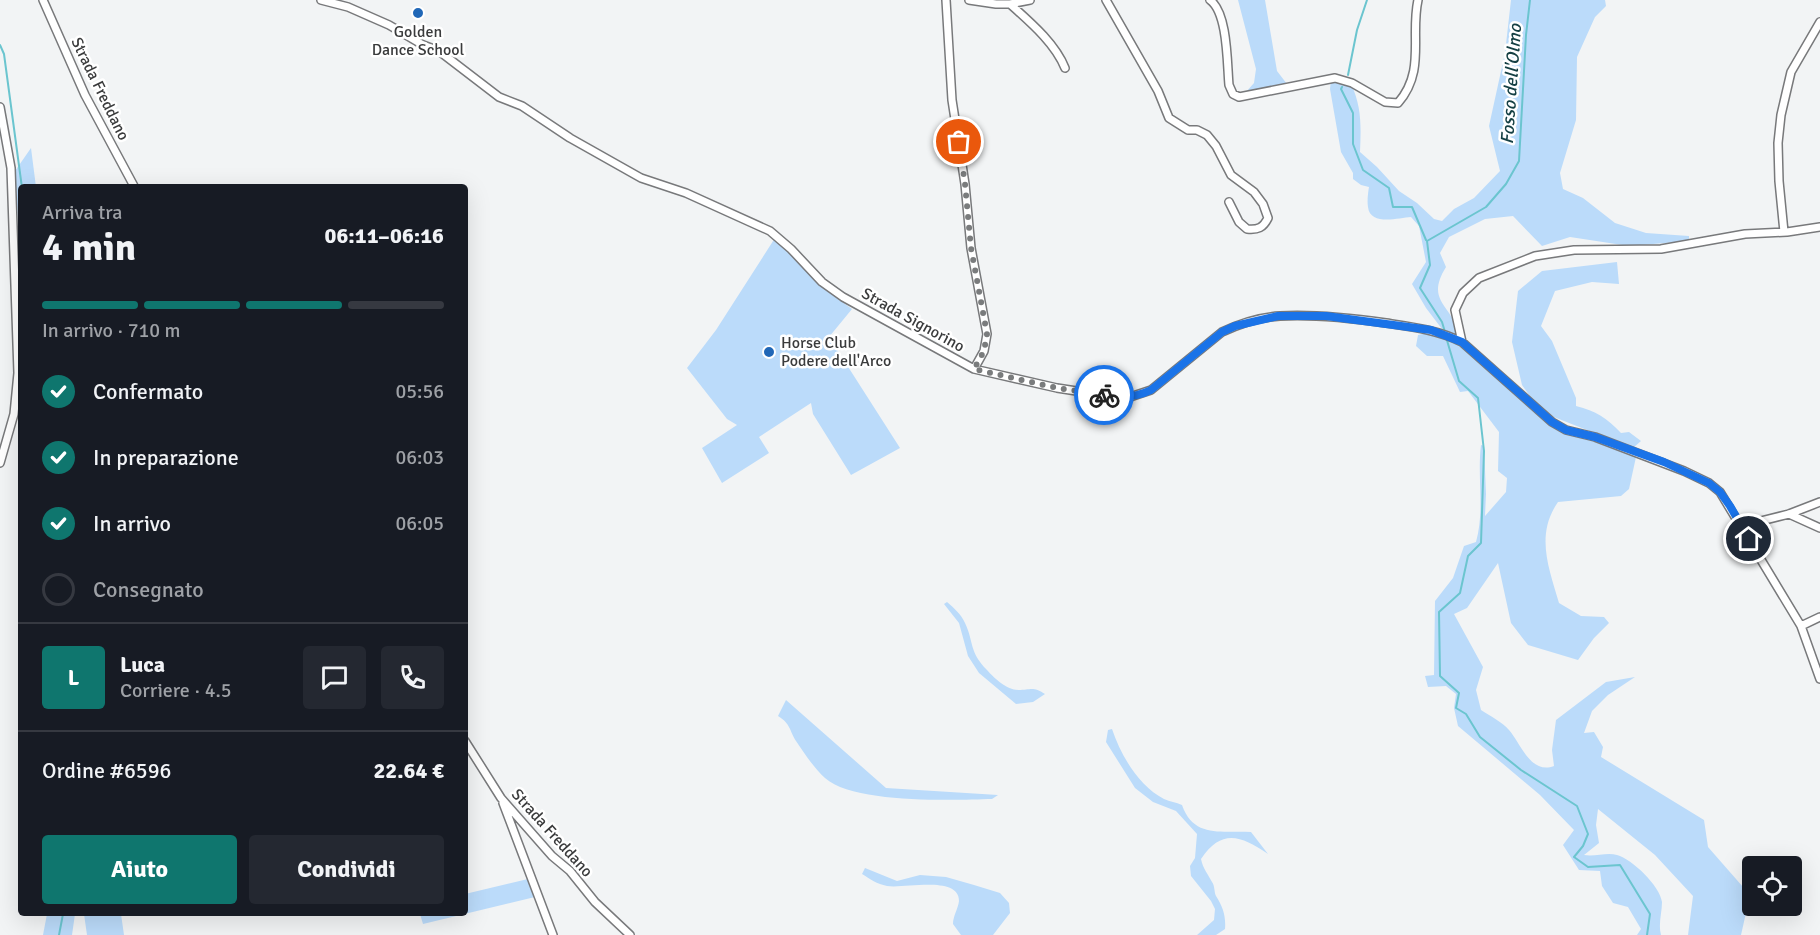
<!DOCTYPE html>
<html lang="it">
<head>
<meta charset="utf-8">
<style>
  body { margin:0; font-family:Signika,sans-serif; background:#242831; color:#f1f3f6; height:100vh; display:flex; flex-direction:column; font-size:22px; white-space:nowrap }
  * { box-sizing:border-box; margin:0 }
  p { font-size:20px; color:#9ea1a6 }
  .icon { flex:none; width:33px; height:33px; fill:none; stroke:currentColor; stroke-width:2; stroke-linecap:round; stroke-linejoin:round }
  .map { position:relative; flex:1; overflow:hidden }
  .sheet { position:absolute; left:18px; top:184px; width:450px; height:732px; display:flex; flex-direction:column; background:#171b24; border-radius:6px; box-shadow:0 6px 24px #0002 }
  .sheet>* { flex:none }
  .fabs { position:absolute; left:1742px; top:856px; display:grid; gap:12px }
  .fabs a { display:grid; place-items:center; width:60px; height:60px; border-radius:6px; background:#171b24; box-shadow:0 6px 24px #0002; font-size:30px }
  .pin { position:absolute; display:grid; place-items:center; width:51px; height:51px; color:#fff; margin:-26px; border:3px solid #fff; border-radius:50%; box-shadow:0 2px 6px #0007 }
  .courier { position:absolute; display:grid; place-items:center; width:60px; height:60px; margin:-30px; border:4px solid #1a73e8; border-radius:50%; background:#fff; color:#222; box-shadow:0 2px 8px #0007 }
  .headline em { font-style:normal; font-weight:800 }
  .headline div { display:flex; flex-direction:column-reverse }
  .headline { display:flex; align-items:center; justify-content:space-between; height:102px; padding:0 24px }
  h1 { font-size:39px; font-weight:800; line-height:45px }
  .bar { display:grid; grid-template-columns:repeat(4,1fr); gap:9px 6px; align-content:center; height:72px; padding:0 24px }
  .bar i { height:8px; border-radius:4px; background:#363941 }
  .bar .on { background:#0f766e }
  .bar p { grid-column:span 4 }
  .line { display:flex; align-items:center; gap:15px; padding:0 24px; border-top:2px solid #363941 }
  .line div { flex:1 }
  .round { display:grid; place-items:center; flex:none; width:63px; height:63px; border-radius:6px; background:#242831 }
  ol { padding:0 24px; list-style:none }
  li { display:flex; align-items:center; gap:18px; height:66px }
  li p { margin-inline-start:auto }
  li .icon { padding:6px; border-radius:50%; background:#0f766e; color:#fff; stroke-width:4 }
  li:last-child { color:#9ea1a6 }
  li i { width:33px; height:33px; border:3px solid #363941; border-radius:50% }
  .button { display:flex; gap:12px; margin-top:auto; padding:12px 24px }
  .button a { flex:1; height:69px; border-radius:6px; background:#0f766e; color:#fff; font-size:24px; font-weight:800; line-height:69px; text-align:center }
  .button a+a { background:#242831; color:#f1f3f6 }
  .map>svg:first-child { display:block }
</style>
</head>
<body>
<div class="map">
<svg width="1820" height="935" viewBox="0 0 1820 935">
  <rect width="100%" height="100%" fill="#f2f4f5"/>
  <!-- green -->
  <path fill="#bbdbfa" d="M1238,0H1265L1277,71L1287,84L1246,92L1254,83L1256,69Z
    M1511,0H1605L1606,6L1595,17L1577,57L1576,120L1560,173L1563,189L1583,198L1615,223L1646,233L1689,236V241L1629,246L1570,237L1542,246L1513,216L1485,219L1449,237L1440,253L1446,267C1423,304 1457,306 1457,336L1442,329L1426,308L1412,284L1426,262L1419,226L1411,217C1398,218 1370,226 1368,207C1367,201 1368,193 1369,187L1361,185L1353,179V173L1341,152L1330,89L1331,80L1351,84C1362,107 1361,127 1360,152L1377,167L1399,191L1417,203L1434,219L1442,221L1454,209L1474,198L1500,171L1489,126L1505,53Z
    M31,148L36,187L21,188V271L15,171Z
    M775,238L820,286L852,309L829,337L900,448L851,475L813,414L811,403L759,437L769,453L722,483L702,448L737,425L727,419L687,368L716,330Z
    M1617,262L1619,284L1592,282L1555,291L1541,326L1552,341L1576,398V406C1596,411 1607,418 1621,433L1629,432L1641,441L1633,448L1541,412L1522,385L1512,342L1518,291L1542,271Z
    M1432,332L1456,341L1542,418L1563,432L1612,446L1636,457L1629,489L1621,496L1558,502C1535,535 1549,568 1559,603L1581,616L1604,617L1609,623L1594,638L1578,660L1528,645L1511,623L1498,563L1467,608L1454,614L1483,667L1476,690L1481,710C1490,716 1502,722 1509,730C1521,744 1531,775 1554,766L1552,750L1556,720L1606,682L1635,677L1608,695L1592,711L1584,733L1594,732L1603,747L1601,757L1704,820L1708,847L1750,895L1741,935H1688L1693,896L1655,855L1598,809L1596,825L1599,843L1584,855C1595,857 1607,852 1617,855C1632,859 1660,886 1662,902C1662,913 1658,924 1661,935H1637L1641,929L1628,907L1613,903L1602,886L1600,871L1579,870L1563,845L1574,830L1540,795L1458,726L1454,708L1456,694L1446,686L1428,687L1425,676L1434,675L1435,601L1453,578L1464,546L1476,542C1485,510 1477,478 1481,445L1484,446L1486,494L1485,516L1506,492L1507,478L1498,471L1499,432L1468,391L1460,392L1443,356H1427L1416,346L1418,335Z
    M947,602C954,608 961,614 965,623C974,642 969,652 987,670C994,678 1007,690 1018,690C1031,690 1033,686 1045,694L1033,702L1016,704L979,673L968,656L959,623L944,604Z
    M786,700L886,788L998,795L992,799C953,800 854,804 825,778C814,768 804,753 796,741C789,730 791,724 778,716Z
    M1112,729C1121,756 1139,786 1164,799C1170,802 1176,802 1182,805C1194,839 1222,830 1251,832L1268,854C1241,836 1222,828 1201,859C1203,869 1208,874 1212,882C1215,886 1214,892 1216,896C1223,907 1226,916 1225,929L1216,935H1197L1214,920L1215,909L1211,901L1191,876L1190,866L1195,858L1197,834L1176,811L1153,802L1135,788L1106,742L1108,730Z
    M865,868L897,881L920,875L946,877L974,885L1000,893L1009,903L1010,913L993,935H961L953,924C953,916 958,909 959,901C959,875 904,889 887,886C877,884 870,879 862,874Z
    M528,879L535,897L423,924L420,914H465V894Z
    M47,914H75L72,935H43Z
    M84,914H121L124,935H87Z"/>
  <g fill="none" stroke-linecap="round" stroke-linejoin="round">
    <!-- stream -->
    <path stroke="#6bc5cf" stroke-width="2" d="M0,45L4,54L22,188
      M1348,75L1357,30L1367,0
      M1342,87L1341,89L1353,113V144L1363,170L1389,188L1393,207H1412L1426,240
      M1445,332L1442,322L1420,288L1430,265L1427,241L1486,207L1506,184L1519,161L1526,35L1530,0
      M1446,337L1459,381L1478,398L1484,451L1481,543L1468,556L1460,593L1439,612L1440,676L1459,693L1456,708L1466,714L1480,737L1521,770L1577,806L1588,834L1583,846L1574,857L1588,867L1620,865L1650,914L1647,935
      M59,935L63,914"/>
    <!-- minor casing -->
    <g stroke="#78797b" stroke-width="10">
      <path id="minor" d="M43,0L85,95L135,188
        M321,0L348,7L389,25L423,45L439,51L499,97L522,106L570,138L641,178L686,193L770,231L791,249L822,282L843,297L974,369L1057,388L1115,397H1130L1151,390L1222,332C1239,324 1261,317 1280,316C1315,314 1351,318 1386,323C1413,327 1438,330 1462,342L1552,422L1566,430L1595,437L1684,471L1709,483L1720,492L1801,626L1820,679
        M946,0L952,100L965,184L971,248L987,334L984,351L974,369
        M969,0L996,4H1010C1030,22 1055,43 1065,68
        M1106,0L1158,91L1169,118L1188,130H1197L1207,135L1216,146L1231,175L1254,192L1263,204L1268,218C1263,228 1258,230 1247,229L1239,222L1229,202
        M1210,0C1228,13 1227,64 1229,85L1233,94L1239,97L1335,78L1352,83L1385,102L1398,103C1426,71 1410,36 1418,0
        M1010,4L1030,0
        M0,107L11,168L18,373L14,414L0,463
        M1784,232L1779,181L1778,143L1781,115L1791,72L1820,22
        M1462,342L1455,310L1463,293L1479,278L1535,256L1574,250L1661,249L1745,234L1787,232L1820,227
        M1789,514L1820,528
        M1741,526L1789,514L1820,502
        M1801,626L1820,617
        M465,741L501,798L552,856L570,871L595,902L630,935
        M503,803L553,935"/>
    </g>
    <!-- minor -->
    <use href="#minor" stroke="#fff" stroke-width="7"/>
  </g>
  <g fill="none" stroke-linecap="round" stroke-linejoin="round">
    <!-- done -->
    <path stroke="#7a7c7d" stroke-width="6" stroke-dasharray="0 10.8" d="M959,142L965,184L971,248L987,334L984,351L974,369L1057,388L1104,395"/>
    <!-- route -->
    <path stroke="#1a73e8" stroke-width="8" d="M1104,395C1120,398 1135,398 1151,390L1222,332L1235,326L1278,316H1326L1431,330L1462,342L1552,422L1566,430L1595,437L1664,462L1709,483L1720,492L1730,506L1749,539"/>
  </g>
  <!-- markers -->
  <g fill="#2067b7" stroke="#fff" stroke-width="2">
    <circle cx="418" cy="13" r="6"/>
    <circle cx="769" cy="352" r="6"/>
  </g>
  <g text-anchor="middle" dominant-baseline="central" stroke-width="5" stroke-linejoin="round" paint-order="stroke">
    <!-- poi labels -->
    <g font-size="16" fill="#3a3b3c" stroke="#fff">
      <text x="418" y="32">Golden<tspan x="418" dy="18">Dance School</tspan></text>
      <text x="781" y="343" text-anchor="start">Horse Club<tspan x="781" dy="18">Podere dell'Arco</tspan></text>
    </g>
    <!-- street labels -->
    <g font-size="16" fill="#3a3b3c" stroke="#fff">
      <text transform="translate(100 89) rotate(64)">Strada Freddano</text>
      <text transform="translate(913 320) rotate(29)">Strada Signorino</text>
      <text transform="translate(552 833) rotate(48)">Strada Freddano</text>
    </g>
    <!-- water labels -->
    <g font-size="18" font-style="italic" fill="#154044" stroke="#fff">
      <text transform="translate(1511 84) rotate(-86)">Fosso dell'Olmo</text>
    </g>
  </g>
</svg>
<div class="fabs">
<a><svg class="icon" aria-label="locate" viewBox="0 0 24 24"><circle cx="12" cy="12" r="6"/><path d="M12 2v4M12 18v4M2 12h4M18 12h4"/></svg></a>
</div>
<div class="pin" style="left:959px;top:142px;background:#ea580c"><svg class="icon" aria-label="bag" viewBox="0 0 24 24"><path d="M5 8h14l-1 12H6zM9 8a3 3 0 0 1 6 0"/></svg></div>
<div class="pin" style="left:1749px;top:539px;background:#1f2937"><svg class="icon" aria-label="home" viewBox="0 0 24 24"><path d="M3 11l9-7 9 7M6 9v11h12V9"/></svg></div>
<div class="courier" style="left:1104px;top:395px"><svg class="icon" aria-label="bike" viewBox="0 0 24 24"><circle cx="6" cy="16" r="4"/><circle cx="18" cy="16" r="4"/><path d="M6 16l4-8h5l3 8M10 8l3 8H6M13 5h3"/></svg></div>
<section class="sheet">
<div class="headline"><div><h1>4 min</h1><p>Arriva tra</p></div><em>06:11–06:16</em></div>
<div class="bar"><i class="on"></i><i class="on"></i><i class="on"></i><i></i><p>In arrivo · 710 m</p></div>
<ol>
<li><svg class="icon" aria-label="check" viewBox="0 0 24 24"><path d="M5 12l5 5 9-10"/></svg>Confermato<p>05:56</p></li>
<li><svg class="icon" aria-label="check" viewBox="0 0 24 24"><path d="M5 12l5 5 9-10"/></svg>In preparazione<p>06:03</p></li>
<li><svg class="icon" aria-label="check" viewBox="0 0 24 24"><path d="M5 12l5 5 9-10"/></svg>In arrivo<p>06:05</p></li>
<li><i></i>Consegnato</li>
</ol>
<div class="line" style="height:108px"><b class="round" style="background:#0f766e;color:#fff">L</b><div><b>Luca</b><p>Corriere · 4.5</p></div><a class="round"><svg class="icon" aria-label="chat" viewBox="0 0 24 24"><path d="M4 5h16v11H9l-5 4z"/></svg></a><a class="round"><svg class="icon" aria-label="phone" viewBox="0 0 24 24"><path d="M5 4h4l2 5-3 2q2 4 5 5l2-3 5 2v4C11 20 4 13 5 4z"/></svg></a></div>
<div class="line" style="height:78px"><div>Ordine #6596</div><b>22.64 €</b></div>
<div class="button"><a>Aiuto</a><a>Condividi</a></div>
</section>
</div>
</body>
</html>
